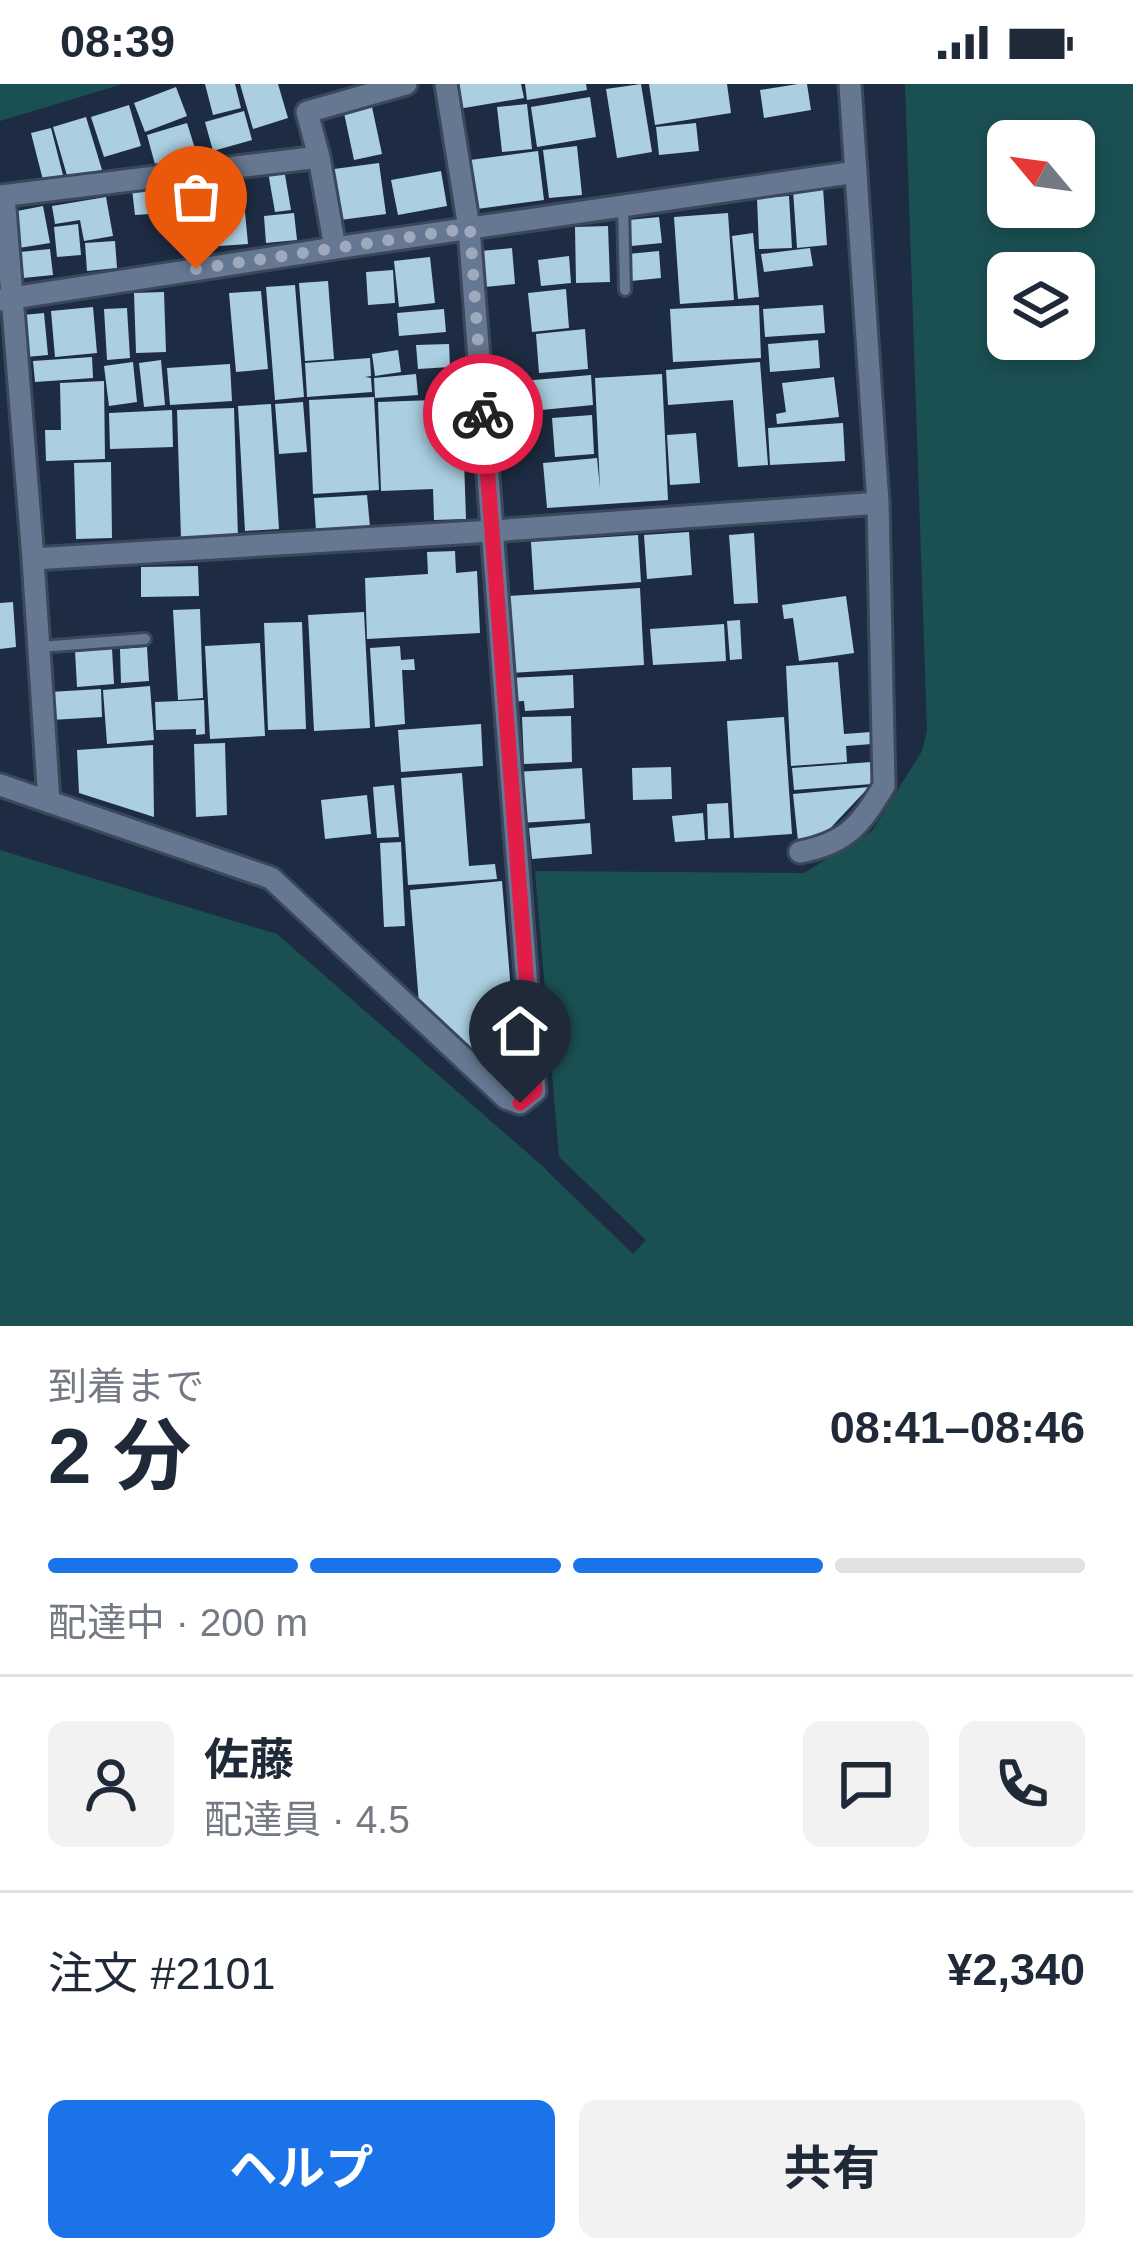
<!DOCTYPE html>
<html lang="ja">
<head>
<meta charset="utf-8">
<style>
  body { margin:0; font-family:Helvetica,"Noto Sans JP",sans-serif; background:#f2f2f3; color:#1f2937; height:100vh; display:flex; flex-direction:column; font-size:45px; white-space:nowrap }
  * { box-sizing:border-box; margin:0 }
  p { font-size:39px; color:#747a83 }
  .icon { flex:none; width:66px; height:66px; fill:none; stroke:currentColor; stroke-width:2; stroke-linecap:round; stroke-linejoin:round }
  .map { position:relative; height:1242px; overflow:hidden }
  .sheet { display:flex; flex-direction:column; background:#fff; flex:1 }
  .sheet>* { flex:none }
  .needle { width:78px; rotate:299deg }
  .tools { position:absolute; left:987px; top:36px; display:grid; gap:24px }
  .tools a { display:grid; place-items:center; width:108px; height:108px; border-radius:18px; background:#fff; box-shadow:0 6px 18px #0003; font-size:60px }
  .pin { position:absolute; display:grid; place-items:center; width:102px; height:102px; color:#fff; margin:-123px -51px; border-radius:50% 50% 50% 0; rotate:-45deg; box-shadow:0 0 12px #0007 }
  .pin .icon { rotate:45deg }
  .courier { position:absolute; display:grid; place-items:center; width:120px; height:120px; margin:-60px; border:9px solid #e11d48; border-radius:50%; background:#fff; color:#222; box-shadow:0 3px 15px #0007 }
  .summary em { font-style:normal; font-weight:700 }
  .summary div { display:flex; flex-direction:column-reverse }
  .summary { display:flex; align-items:center; justify-content:space-between; height:204px; padding:0 48px }
  h1 { font-size:78px; font-weight:700; line-height:90px }
  .bar { display:grid; grid-template-columns:repeat(4,1fr); gap:18px 12px; align-content:center; height:144px; padding:0 48px }
  .bar i { height:15px; border-radius:9px; background:#e0e1e3 }
  .bar .current { background:#1a73e8 }
  .bar p { grid-column:span 4 }
  .line { display:flex; align-items:center; gap:30px; padding:0 48px; border-top:3px solid #e0e1e3 }
  .line div { flex:1 }
  .round { display:grid; place-items:center; flex:none; width:126px; height:126px; border-radius:18px; background:#f2f2f3 }
  .cta { display:flex; gap:24px; margin-top:auto; padding:24px 48px }
  .cta a { flex:1; height:138px; border-radius:18px; background:#1a73e8; color:#fff; font-size:48px; font-weight:700; line-height:138px; text-align:center }
  .cta a+a { background:#f2f2f3; color:#1f2937 }
  .status { display:flex; justify-content:space-between; align-items:center; height:84px; padding:0 60px; background:#fff; direction:ltr }
  .status svg { height:33px; fill:currentColor }
  .map>svg:first-child { display:block }
</style>
</head>
<body>
<div class="status"><b>08:39</b><svg viewBox="0 0 49 12"><path d="M0 12V9h3v3zM5 12V6h3v6zM10 12V3h3v9zM15 12V0h3v12zM26 1h20v11H26zM47 4h2v5h-2z"/></svg></div>
<div class="map">
<svg width="1133" height="1242" viewBox="0 0 1133 1242">
  <rect width="100%" height="100%" fill="#1d2c42"/>
  <!-- water -->
  <path fill="#1b5052" fill-rule="evenodd" d="M0,0H123L0,37Z
    M905,0H1133V1242H0V766L277,850L547,1086L559,1073L535,787L804,789L872,747L922,667L927,647ZM1008,57H1074V123H1008ZM1008,189H1074V255H1008Z"/>
  <!-- pier -->
  <path fill="#1d2c42" d="M559,1073L646,1156L633,1170L546,1086Z"/>
  <!-- building -->
  <path fill="#abcfe1" d="M205,0H235L241,24L213,31Z
    M240,0H278L288,34L253,45Z
    M448,0H521L524,14L452,26Z
    M525,0H586L587,6L527,16Z
    M641,0L652,68L617,74L606,5Z
    M649,0H727L731,29L655,41Z
    M798,0H807L811,26L764,34L760,6Z
    M176,3L187,32L145,48L134,19Z
    M590,13L596,53L537,63L531,23Z
    M527,20L532,65L502,68L497,23Z
    M129,21L141,62L104,73L91,33Z
    M372,23L382,70L354,76L344,29Z
    M244,27L252,56L213,67L205,38Z
    M86,33L102,86L68,95L53,43Z
    M187,39L197,71L156,84L147,51Z
    M696,39L699,67L659,71L656,43Z
    M51,44L64,95L44,100L31,49Z
    M577,62L582,111L549,114L543,66Z
    M538,67L544,116L477,125L470,76Z
    M379,79L386,130L340,136L334,85Z
    M284,85L291,126L275,128L268,88Z
    M441,87L447,122L398,131L391,96Z
    M242,96L248,160L219,162L213,99Z
    M203,100L206,126L176,129L173,103Z
    M163,102L165,129L135,131L132,105Z
    M823,104L827,161L797,164L793,106Z
    M789,112L792,164L759,165L757,114Z
    M106,113L113,152L84,157L80,136L55,140L52,122Z
    M43,122L50,159L19,164L12,128Z
    M294,129L297,156L266,159L264,132Z
    M728,129L734,216L680,220L674,133Z
    M207,131L213,166L184,170L178,135Z
    M659,133L662,159L631,162L629,136Z
    M78,140L81,171L57,173L54,143Z
    M608,142L610,198L576,199L575,143Z
    M753,149L759,213L738,215L732,152Z
    M115,157L117,184L87,187L85,159Z
    M512,164L515,200L485,203L481,167Z
    M810,164L813,182L764,188L761,170Z
    M50,165L53,191L23,194L20,168Z
    M659,167L661,194L631,197L628,170Z
    M569,172L571,199L541,202L538,176Z
    M430,173L435,219L399,223L394,177Z
    M393,186L395,219L368,221L366,188Z
    M328,197L334,275L305,277L299,199Z
    M295,201L304,313L275,316L266,203Z
    M566,205L569,244L532,248L528,209Z
    M261,207L268,285L236,288L229,209Z
    M164,208L166,268L136,269L134,209Z
    M759,221L761,274L673,278L670,225Z
    M823,221L825,249L765,253L763,225Z
    M93,223L97,269L55,273L51,227Z
    M127,224L130,274L107,276L104,225Z
    M444,225L446,248L399,252L397,229Z
    M44,229L48,271L26,273L23,231Z
    M585,245L588,285L539,289L536,250Z
    M818,256L820,284L770,288L768,260Z
    M449,260L450,283L418,285L416,261Z
    M398,266L401,288L375,292L372,270Z
    M92,273L93,294L35,298L33,277Z
    M370,274L371,292L365,293L371,294L372,308L307,313L305,279Z
    M161,276L165,321L144,323L139,279Z
    M133,278L137,318L109,322L104,282Z
    M760,278L768,381L738,383L733,316L668,321L666,286Z
    M230,280L232,317L170,321L167,284Z
    M416,290L418,311L375,314L374,294Z
    M662,290L668,416L547,424L543,379L597,374L600,404L595,294Z
    M591,291L593,321L491,331L489,300Z
    M834,293L839,333L777,340L776,330L786,328L782,299Z
    M104,297L105,375L46,377L45,346H61L60,299Z
    M374,313L379,406L313,410L309,316Z
    M462,315L466,435L434,436L433,405L381,407L378,318Z
    M303,318L307,368L279,370L275,320Z
    M271,320L279,445L245,447L238,322Z
    M234,324L238,453L181,455L177,326Z
    M172,326L173,363L110,365L109,329Z
    M592,331L594,370L555,373L552,334Z
    M843,339L845,377L770,381L768,344Z
    M696,349L700,399L670,401L667,351Z
    M111,378L112,454L76,455L74,379Z
    M367,411L370,443L316,447L314,414Z
    M689,448L692,491L647,495L644,451Z
    M754,449L758,519L734,520L729,451Z
    M638,451L641,498L534,506L531,458Z
    M455,467L456,489L477,487L480,549L367,555L365,494L428,490L427,468Z
    M198,482L199,512L141,513V483Z
    M640,504L644,581L510,589L506,512Z
    M846,512L854,569L799,577L793,534L784,535L782,521Z
    M13,518L16,563L0,565V519Z
    M200,525L203,614L178,616L173,526Z
    M364,528L370,644L314,647L308,531Z
    M740,536L742,575L730,576L727,537Z
    M302,538L306,645L268,646L264,539Z
    M724,540L726,577L653,581L650,545Z
    M260,559L265,652L210,655L205,562Z
    M400,562L401,576L414,575L415,586H402L405,640L375,643L370,564Z
    M147,563L149,597L121,599L120,565Z
    M112,565L114,600L77,603L75,567Z
    M838,578L844,650L871,648L872,660L846,662L847,678L791,682L786,582Z
    M573,591L574,624L525,627L524,617L507,618L506,594Z
    M150,602L154,656L107,660L103,606Z
    M101,605L102,633L51,636L49,608Z
    M204,616L205,650L196,651V645L156,646L155,618Z
    M571,632L572,678L524,680L522,633Z
    M784,633L792,750L734,754L727,637Z
    M481,640L483,682L401,688L398,646Z
    M225,659L227,731L196,733L194,660Z
    M153,661L154,733L79,709L77,666Z
    M871,678L872,700L794,706L792,684Z
    M671,683L672,715L633,716L632,684Z
    M582,684L585,735L519,739L516,688Z
    M462,689L469,782L495,780L497,795L408,801L401,694Z
    M394,701L399,753L377,754L373,703Z
    M869,703L822,753L798,757L793,710Z
    M367,711L371,750L325,755L321,716Z
    M728,719L730,754L708,755L707,720Z
    M703,729L705,756L675,758L672,732Z
    M590,739L592,770L532,775L529,744Z
    M401,758L405,842L384,843L380,759Z
    M502,797L516,969L474,967L419,920L410,806Z"/>
  <g fill="none" stroke-linecap="round" stroke-linejoin="round">
    <!-- service casing -->
    <g stroke="#3b485b" stroke-width="16">
      <path id="service" d="M623,122L625,206
        M39,563L145,555"/>
    </g>
    <!-- minor casing -->
    <g stroke="#3b485b" stroke-width="27">
      <path id="minor" d="M0,112L319,73
        M4,112L33,475L49,718
        M335,164L319,73L307,28L406,0
        M0,216L335,164L856,88
        M33,475L492,447L878,419
        M0,701L271,794L506,1014L520,1019L535,1007L469,144L446,0
        M800,768C847,759 860,741 884,702L878,419L850,0"/>
    </g>
    <!-- service -->
    <use href="#service" stroke="#657791" stroke-width="10"/>
    <!-- minor -->
    <use href="#minor" stroke="#657791" stroke-width="21"/>
  </g>
  <g fill="none" stroke-linecap="round" stroke-linejoin="round">
    <!-- done -->
    <path stroke="#9ea9bb" stroke-width="12" stroke-dasharray="0 21.6" d="M196,185L470,144L483,330"/>
    <!-- route -->
    <path stroke="#e11d48" stroke-width="15" d="M483,330L535,1007L520,1019"/>
  </g>
</svg>
<div class="tools">
<a><svg class="needle" viewBox="-14 -14 28 28"><path d="M0-13l5 13h-10z" fill="#e53935"/><path d="M0 13l5-13h-10z" fill="#747a83"/></svg></a>
<a><svg class="icon" aria-label="layers" viewBox="0 0 24 24"><path d="M12 4l9 5-9 5-9-5zM3 14l9 5 9-5"/></svg></a>
</div>
<div class="pin" style="left:196px;top:185px;background:#ea580c"><svg class="icon" aria-label="bag" viewBox="0 0 24 24"><path d="M5 8h14l-1 12H6zM9 8a3 3 0 0 1 6 0"/></svg></div>
<div class="pin" style="left:520px;top:1019px;background:#1f2937"><svg class="icon" aria-label="home" viewBox="0 0 24 24"><path d="M3 11l9-7 9 7M6 9v11h12V9"/></svg></div>
<div class="courier" style="left:483px;top:330px"><svg class="icon" aria-label="bike" viewBox="0 0 24 24"><circle cx="6" cy="16" r="4"/><circle cx="18" cy="16" r="4"/><path d="M6 16l4-8h5l3 8M10 8l3 8H6M13 5h3"/></svg></div>
</div>
<section class="sheet">
<div class="summary"><div><h1>2 分</h1><p>到着まで</p></div><em>08:41–08:46</em></div>
<div class="bar"><i class="current"></i><i class="current"></i><i class="current"></i><i></i><p>配達中 · 200 m</p></div>
<div class="line" style="height:216px"><a class="round"><svg class="icon" aria-label="person" viewBox="0 0 24 24"><circle cx="12" cy="8" r="4"/><path d="M4 21q1-7 8-7t8 7"/></svg></a><div><b>佐藤</b><p>配達員 · 4.5</p></div><a class="round"><svg class="icon" aria-label="chat" viewBox="0 0 24 24"><path d="M4 5h16v11H9l-5 4z"/></svg></a><a class="round"><svg class="icon" aria-label="phone" viewBox="0 0 24 24"><path d="M5 4h4l2 5-3 2q2 4 5 5l2-3 5 2v4C11 20 4 13 5 4z"/></svg></a></div>
<div class="line" style="height:156px"><div>注文 #2101</div><b>¥2,340</b></div>
<div class="cta"><a>ヘルプ</a><a>共有</a></div>
</section>
</body>
</html>
